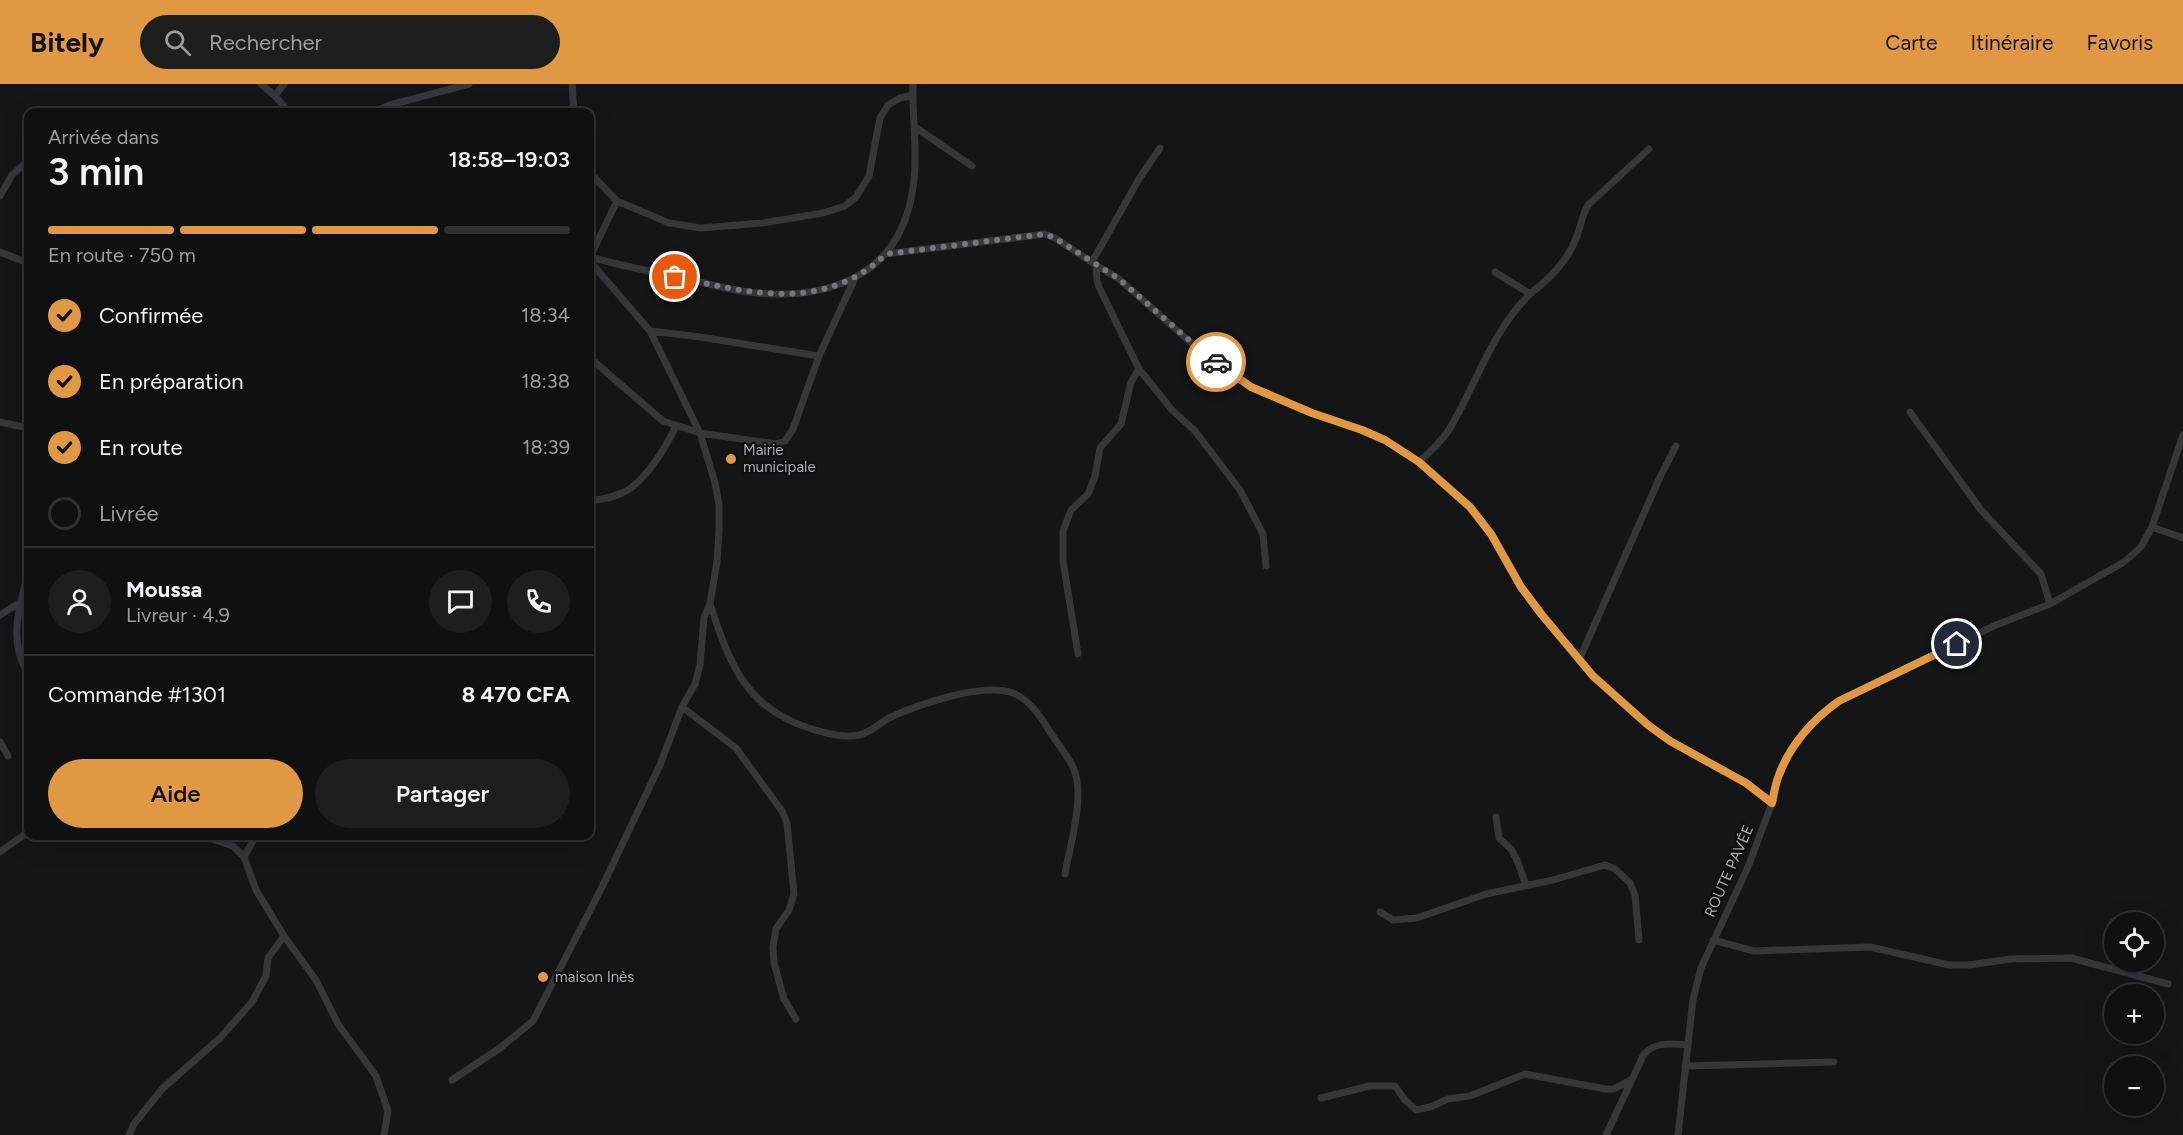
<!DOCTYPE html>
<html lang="fr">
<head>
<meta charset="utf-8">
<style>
  body { margin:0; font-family:Figtree,sans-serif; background:#1d1e1e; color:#f1f3f6; height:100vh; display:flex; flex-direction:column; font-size:22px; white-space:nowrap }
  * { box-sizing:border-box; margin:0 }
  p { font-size:20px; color:#9b9d9f }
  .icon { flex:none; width:33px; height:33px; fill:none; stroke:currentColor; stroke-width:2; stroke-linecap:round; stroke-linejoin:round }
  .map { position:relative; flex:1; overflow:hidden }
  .side { position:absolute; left:24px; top:24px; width:570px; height:732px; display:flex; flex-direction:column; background:#0f1010; border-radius:12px; box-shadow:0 6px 24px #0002,0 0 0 2px #2f3030 }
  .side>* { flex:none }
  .buttons { position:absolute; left:2104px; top:828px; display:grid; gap:12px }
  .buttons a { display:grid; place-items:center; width:60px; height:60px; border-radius:50%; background:#0f1010; box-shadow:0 6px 24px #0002,0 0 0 2px #2f3030; font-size:30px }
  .pin { position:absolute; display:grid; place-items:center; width:51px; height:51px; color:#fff; margin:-26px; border:3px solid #fff; border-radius:50%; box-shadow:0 2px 6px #0007 }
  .courier { position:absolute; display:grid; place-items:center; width:60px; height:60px; margin:-30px; border:4px solid #e09942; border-radius:50%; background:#fff; color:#222; box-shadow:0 2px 8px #0007 }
  .headline em { font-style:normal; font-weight:600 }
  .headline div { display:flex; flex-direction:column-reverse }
  .headline { display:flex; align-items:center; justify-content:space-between; height:102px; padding:0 24px }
  h1 { font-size:39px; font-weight:600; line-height:45px }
  .bar { display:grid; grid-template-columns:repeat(4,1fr); gap:9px 6px; align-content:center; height:72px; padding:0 24px }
  .bar i { height:8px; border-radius:4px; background:#2f3030 }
  .bar .current { background:#e09942 }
  .bar p { grid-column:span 4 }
  .line { display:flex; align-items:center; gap:15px; padding:0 24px; border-top:2px solid #2f3030 }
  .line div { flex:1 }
  .round { display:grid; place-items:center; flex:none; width:63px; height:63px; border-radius:32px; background:#1d1e1e }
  ol { padding:0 24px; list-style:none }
  li { display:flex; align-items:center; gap:18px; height:66px }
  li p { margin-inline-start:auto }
  li .icon { padding:6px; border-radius:50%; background:#e09942; color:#111; stroke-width:4 }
  li:last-child { color:#9b9d9f }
  li i { width:33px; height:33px; border:3px solid #2f3030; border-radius:50% }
  .cta { display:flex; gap:12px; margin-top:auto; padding:12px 24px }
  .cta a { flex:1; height:69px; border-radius:36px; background:#e09942; color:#111; font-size:24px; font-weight:600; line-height:69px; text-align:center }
  .cta a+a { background:#1d1e1e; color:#f1f3f6 }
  header { display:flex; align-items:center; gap:36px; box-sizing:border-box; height:84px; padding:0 30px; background:#e09942; color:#111 }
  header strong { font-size:28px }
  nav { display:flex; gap:33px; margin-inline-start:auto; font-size:21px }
  .search { width:420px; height:54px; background:#1d1e1e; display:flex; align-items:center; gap:15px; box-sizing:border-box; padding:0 21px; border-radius:33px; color:#9b9d9f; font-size:22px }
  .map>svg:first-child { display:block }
</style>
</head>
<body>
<header>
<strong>Bitely</strong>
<div class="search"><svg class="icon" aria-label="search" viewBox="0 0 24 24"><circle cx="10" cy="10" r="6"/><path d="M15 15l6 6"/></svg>Rechercher</div>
<nav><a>Carte</a><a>Itinéraire</a><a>Favoris</a></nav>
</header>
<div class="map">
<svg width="2183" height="1051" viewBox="0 0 2183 1051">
  <rect width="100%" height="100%" fill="#141516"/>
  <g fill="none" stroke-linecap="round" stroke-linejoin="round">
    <!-- minor -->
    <path stroke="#36373b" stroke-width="7" d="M261,0L275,12L289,28
      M572,0L574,28
      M275,12L284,0
      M373,28L390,21L469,0
      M915,43L972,82
      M0,112L12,91L23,81
      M617,117L669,139L701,144L762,139L823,129L845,122L856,113L869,92L880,34L888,21L900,14L913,11
      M0,168L28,179
      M886,170L1045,150L1055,154L1096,181L1097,196L1099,203L1139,285L1172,326L1195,347L1240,406L1263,450L1266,482
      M590,173C620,181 652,188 683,194C702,198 721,204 741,207C810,218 886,202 908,127C921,83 912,44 913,0
      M1092,178L1139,95L1160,64
      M1096,181L1119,195L1189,257L1251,303L1312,329L1362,346L1385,356L1419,378L1470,423L1491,450L1521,503L1542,531L1593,592L1648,641L1670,657L1746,699L1772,719
      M1530,210C1550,194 1568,177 1577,152C1581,141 1582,131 1588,121L1649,65
      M650,247L700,253L819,272
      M590,274L663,337L700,349L776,360L785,357L793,345L819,272L855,194
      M1910,328L1981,426L2041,490L2050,520
      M0,338L28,344
      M1419,378C1432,366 1445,354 1453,339C1478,295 1493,246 1530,210L1495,188
      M590,417C601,415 612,414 622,409C644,400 666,363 676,342
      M2152,443L2183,454
      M28,490C19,523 8,558 28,589
      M710,520C730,581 746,626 815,646C830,650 844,654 859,651C872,648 879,639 891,633C920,620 983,598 1013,609C1030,616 1042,634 1050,648C1058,660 1067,671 1073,683C1086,710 1070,761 1065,790
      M0,531L21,518
      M1078,570L1063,477V447L1071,426L1088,410L1095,392L1100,364L1121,340L1131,298L1139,285
      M1579,576L1660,393L1676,362
      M682,623L736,664L782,727L787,739L794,810L789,826L776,845L773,863L774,879L784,915L796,935
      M0,658L8,672
      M1496,733L1499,754L1511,765L1517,776L1526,801
      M0,768L28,748
      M244,773L256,752
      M1380,828L1393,836L1417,834L1486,810L1553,796L1605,781L1615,785L1630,799L1635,811L1639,856
      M284,852L316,896L338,940L376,992L388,1027L384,1051
      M1713,856L1754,867L1870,863L1949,881H1969L2011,875L2071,874L2168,900
      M1685,982L1834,978
      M452,996L500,964L533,937L601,805L660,681L682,623L695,600L700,581L704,534L710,520L717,477L719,447V420L715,399L700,349L650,247L593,181L590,173L617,117L590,89
      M1321,1014L1370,1002H1395L1405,1016L1416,1026L1430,1023L1448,1015L1470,1012L1525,990L1606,1005H1614L1632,995
      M129,1051L134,1040L162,1005L220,954L252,918L266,892L268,874L284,852L256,806L244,773L233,762L203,752
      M1606,1051L1644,970C1656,957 1671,960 1687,961
      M1678,1051L1693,915L1701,884L1748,783L1772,719L1779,691L1790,669L1811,640L1838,617L1996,541L2050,520L2124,478L2141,463L2152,443L2183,351"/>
  </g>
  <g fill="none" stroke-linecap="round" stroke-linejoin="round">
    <!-- done -->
    <path stroke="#74787d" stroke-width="6" stroke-dasharray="0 10.8" d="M675,193C751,209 824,229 886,170L1045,150L1055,154L1119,195L1189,256L1216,278"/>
    <!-- route -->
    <path stroke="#e09942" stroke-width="8" d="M1216,278L1251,303L1312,329L1362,346L1385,356L1419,378L1470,423L1491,450L1521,503L1542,531L1593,592L1648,641L1670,657L1746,699L1772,719C1774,710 1775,700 1779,691C1790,661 1813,635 1839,617L1957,560"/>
  </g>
  <!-- markers -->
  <g fill="#e09942" stroke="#0f1011" stroke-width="2">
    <circle cx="731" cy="375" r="6"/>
    <circle cx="543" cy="893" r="6"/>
  </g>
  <g text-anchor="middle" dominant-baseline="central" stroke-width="4.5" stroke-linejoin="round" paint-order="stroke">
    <!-- poi labels -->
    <g font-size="15" fill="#a7adb5" stroke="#0f1011" text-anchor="start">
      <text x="743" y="366">Mairie<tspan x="743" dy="17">municipale</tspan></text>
      <text x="555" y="893">maison Inès</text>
    </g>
    <!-- street labels -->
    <g font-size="15" fill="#a7adb5" stroke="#0f1011">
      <text transform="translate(1729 787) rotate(-66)">ROUTE PAVÉE</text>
    </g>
  </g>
</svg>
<div class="buttons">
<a><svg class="icon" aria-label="locate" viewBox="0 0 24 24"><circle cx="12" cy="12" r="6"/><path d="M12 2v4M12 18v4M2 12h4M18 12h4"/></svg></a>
<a>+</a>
<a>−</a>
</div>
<div class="pin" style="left:675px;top:193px;background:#ea580c"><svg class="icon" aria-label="bag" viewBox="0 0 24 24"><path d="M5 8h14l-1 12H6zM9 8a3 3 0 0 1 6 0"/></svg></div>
<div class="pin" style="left:1957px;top:560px;background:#1f2937"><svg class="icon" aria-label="home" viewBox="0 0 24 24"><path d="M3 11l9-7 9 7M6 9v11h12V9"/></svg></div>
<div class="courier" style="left:1216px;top:278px"><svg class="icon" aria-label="car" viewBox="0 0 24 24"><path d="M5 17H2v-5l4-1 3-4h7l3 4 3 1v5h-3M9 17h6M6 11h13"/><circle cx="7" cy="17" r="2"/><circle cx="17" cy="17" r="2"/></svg></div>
<section class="side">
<div class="headline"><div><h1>3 min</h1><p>Arrivée dans</p></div><em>18:58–19:03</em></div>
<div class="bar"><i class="current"></i><i class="current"></i><i class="current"></i><i></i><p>En route · 750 m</p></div>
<ol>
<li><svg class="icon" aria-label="check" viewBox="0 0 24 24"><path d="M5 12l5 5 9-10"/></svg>Confirmée<p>18:34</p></li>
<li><svg class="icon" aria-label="check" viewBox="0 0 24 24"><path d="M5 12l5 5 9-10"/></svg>En préparation<p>18:38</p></li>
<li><svg class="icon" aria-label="check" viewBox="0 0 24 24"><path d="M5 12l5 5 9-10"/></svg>En route<p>18:39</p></li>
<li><i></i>Livrée</li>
</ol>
<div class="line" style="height:108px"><a class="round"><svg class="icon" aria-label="person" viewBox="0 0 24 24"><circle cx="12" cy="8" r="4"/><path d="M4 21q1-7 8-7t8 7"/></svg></a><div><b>Moussa</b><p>Livreur · 4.9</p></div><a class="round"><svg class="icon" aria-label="chat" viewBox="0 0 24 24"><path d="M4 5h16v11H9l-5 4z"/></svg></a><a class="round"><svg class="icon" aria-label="phone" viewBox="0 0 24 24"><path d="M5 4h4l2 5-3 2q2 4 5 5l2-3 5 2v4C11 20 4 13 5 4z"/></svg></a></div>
<div class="line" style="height:78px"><div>Commande #1301</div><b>8 470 CFA</b></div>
<div class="cta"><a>Aide</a><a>Partager</a></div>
</section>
</div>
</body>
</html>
